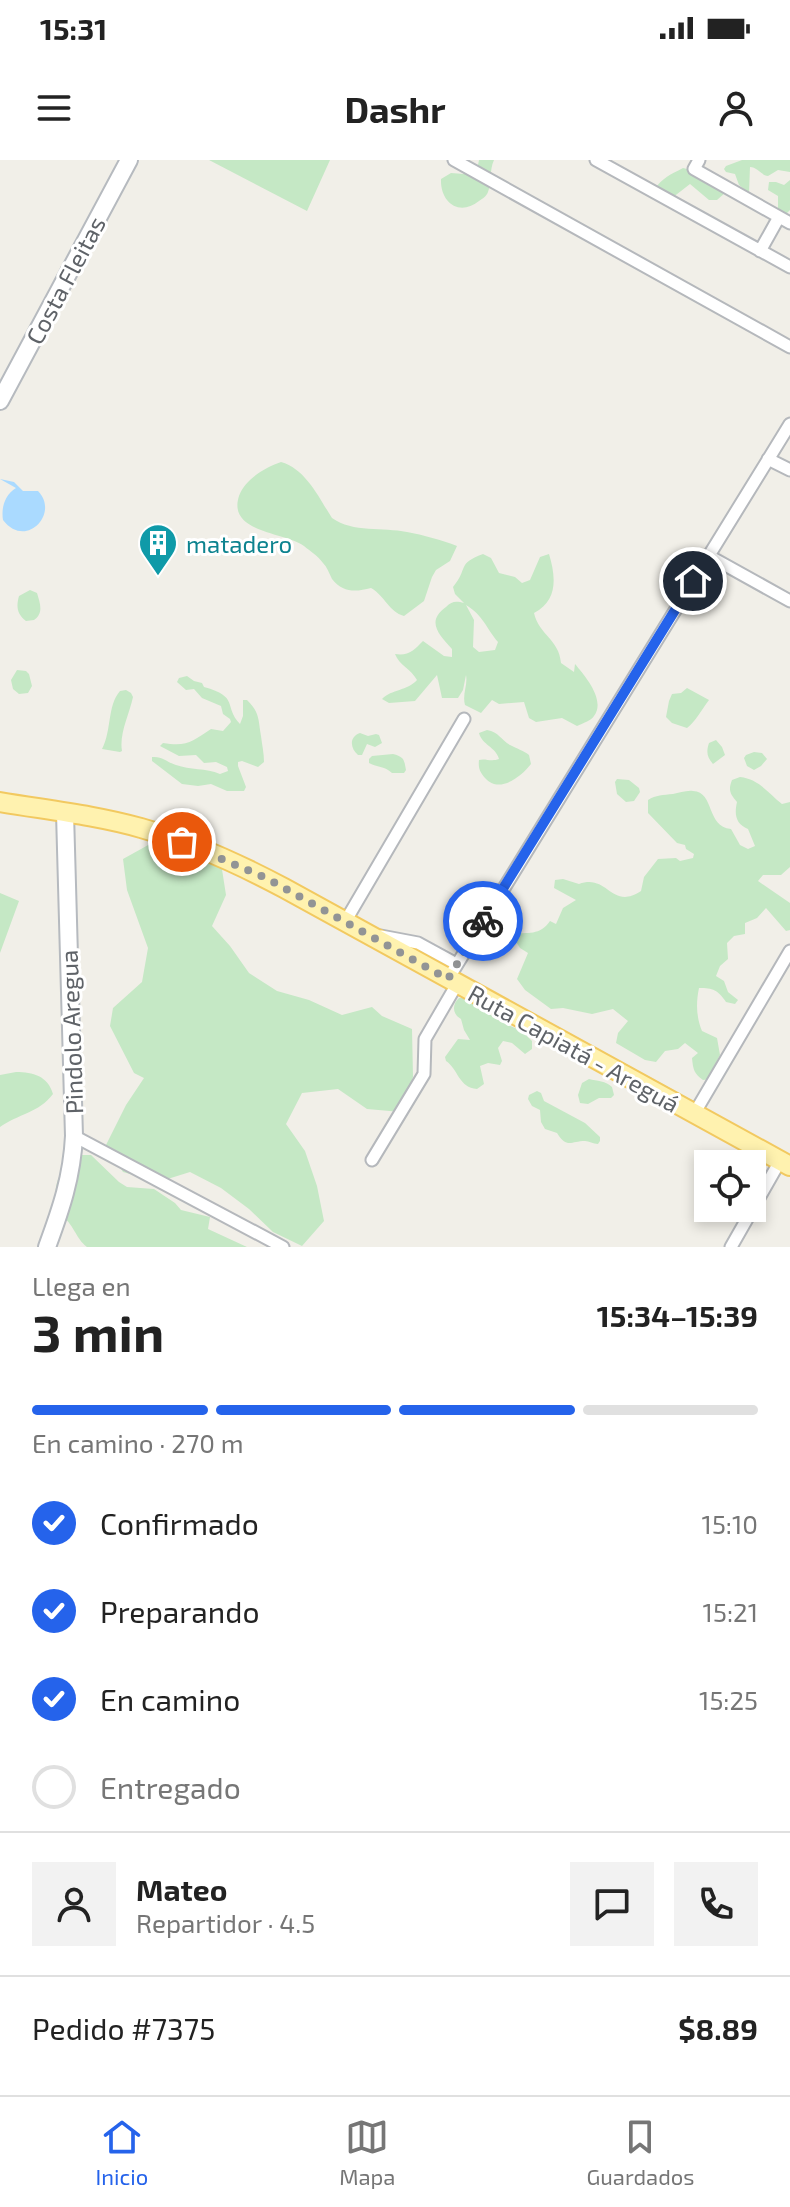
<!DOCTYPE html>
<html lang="es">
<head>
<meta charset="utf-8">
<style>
  body { margin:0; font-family:"Exo 2",sans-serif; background:#f2f2f2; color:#222; height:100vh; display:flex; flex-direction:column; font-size:30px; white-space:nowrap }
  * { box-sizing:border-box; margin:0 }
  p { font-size:26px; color:#767676 }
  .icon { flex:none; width:44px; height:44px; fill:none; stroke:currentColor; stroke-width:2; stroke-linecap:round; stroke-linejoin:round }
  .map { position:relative; height:1087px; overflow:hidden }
  .panel { display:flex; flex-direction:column; background:#fff; flex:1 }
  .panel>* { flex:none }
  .fabs { position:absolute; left:694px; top:990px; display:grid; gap:16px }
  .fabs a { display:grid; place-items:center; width:72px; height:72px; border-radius:0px; background:#fff; box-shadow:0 4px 12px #0003; font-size:40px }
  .pin { position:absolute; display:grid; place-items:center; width:68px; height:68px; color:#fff; margin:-34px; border:4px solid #fff; border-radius:50%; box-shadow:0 2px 8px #0007 }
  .courier { position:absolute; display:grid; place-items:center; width:80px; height:80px; margin:-40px; border:6px solid #2563eb; border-radius:50%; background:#fff; color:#222; box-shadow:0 2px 10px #0007 }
  .summary em { font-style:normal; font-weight:700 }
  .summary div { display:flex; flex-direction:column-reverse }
  .summary { display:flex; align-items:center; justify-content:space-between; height:136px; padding:0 32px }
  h1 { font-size:52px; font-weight:700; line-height:60px }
  .bar { display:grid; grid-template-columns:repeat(4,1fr); gap:12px 8px; align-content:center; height:96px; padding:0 32px }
  .bar i { height:10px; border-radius:6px; background:#e0e0e0 }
  .bar .active { background:#2563eb }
  .bar p { grid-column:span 4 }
  .line { display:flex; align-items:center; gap:20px; padding:0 32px; border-top:2px solid #e0e0e0 }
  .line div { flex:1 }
  .round { display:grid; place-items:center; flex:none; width:84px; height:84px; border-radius:0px; background:#f2f2f2 }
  ol { padding:0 32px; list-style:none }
  li { display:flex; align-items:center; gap:24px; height:88px }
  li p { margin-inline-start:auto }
  li .icon { padding:8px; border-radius:50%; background:#2563eb; color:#fff; stroke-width:4 }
  li:last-child { color:#767676 }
  li i { width:44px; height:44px; border:4px solid #e0e0e0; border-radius:50% }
  .status { display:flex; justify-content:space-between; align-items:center; height:56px; padding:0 40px; background:#fff; direction:ltr }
  .status svg { height:22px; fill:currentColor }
  header { display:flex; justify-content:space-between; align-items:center; height:104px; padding:0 32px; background:#fff; font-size:36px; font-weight:700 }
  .dock { display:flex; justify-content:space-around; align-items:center; height:112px; border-top:2px solid #e0e0e0; background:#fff; font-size:22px; color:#767676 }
  .dock a { display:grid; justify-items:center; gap:4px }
  .dock .active { color:#2563eb }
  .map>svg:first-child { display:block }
</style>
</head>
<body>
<div class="status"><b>15:31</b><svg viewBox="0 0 49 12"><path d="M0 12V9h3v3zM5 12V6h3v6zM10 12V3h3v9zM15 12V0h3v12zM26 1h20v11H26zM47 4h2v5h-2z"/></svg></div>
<header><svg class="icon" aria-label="menu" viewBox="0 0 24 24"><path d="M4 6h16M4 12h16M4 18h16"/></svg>Dashr<svg class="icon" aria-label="person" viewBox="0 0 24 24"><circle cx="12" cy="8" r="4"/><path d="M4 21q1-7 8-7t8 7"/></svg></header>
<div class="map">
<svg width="790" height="1087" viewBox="0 0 790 1087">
  <rect width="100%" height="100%" fill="#f1efe8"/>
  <!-- green -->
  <path fill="#c5e8c5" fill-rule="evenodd" d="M209,0H330L307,51Z
    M479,0H494C489,11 492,22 488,32C486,37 483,38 479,41C459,57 440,42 441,19L451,13L464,14L478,5Z
    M742,0H790V12L778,10L768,16C761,15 757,7 750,7L749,33L739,25L735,14L726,12L724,9L726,6Z
    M683,8L687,9L726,32L717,40H709L690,24L672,38L654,30C663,17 670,15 683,8Z
    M790,20V50L785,55L778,52V36L768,30L769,22H776L784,25Z
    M281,302C306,309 319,338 332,358C353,373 383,367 407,372C423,375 442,380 457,386L450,401L436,410L432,417L424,441L404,456C389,452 385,436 371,428C356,432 343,433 332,419C329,413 327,407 323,403C318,396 310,391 304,386C285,372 227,373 239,336C245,319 266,307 281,302Z
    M483,394L491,398L499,413L515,417L522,423L530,420L540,397L549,394C556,417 558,441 534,453C539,475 559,479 561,503L574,512L575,504C585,516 606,540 594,556C591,561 583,563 577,566L562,558L536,562L529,558L524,542L499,544L492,540L481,553L465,545C462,534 468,525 466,515L463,530L458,538H442L437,515L415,541L389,543L382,539C392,529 407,531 417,520C411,509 399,505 395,494C409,496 414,490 423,481L444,496L452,497V489C440,475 425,462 446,447C452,441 456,441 464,443L455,434L453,427C469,408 456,404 483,394ZM466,445C483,455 486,468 498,482L495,490L479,492L473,487L474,460Z
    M30,430L37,433C40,443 44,453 34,460L26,461C17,454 16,447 19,436Z
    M17,510L26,511L29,514L32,526L28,533L19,534L13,529L11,520Z
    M187,516L194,521L202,523L204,527C240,537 223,546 240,564L243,556V540H247C260,553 258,559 261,576C262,585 264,593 264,602L258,607L242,601L238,602V606L246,627L244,631H227L211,624L198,626L182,624L152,601V597C163,596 166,602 176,605C190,610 206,608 220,614L228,611L227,607L216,602L204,603L196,595L179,596L160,586L163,583C188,587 192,581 211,569L223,571L231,562L230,559L223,554L221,546L202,538L194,529L186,530L177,522L179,518Z
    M687,528L709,540C702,549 696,561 687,568L672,563L666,557L669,541L672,534L681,533Z
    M126,530L131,533L133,537C129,555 119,574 122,591L120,592L102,589C112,570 107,546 120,531Z
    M487,570C499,572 501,580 510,585C517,589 523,590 529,595L531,604C521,617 499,634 485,618C480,612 478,608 479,600C485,598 491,602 499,599C496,587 482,585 479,573Z
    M360,573L368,576L376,574L379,575L382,583L375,587L367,584L362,595H358C350,588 349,577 360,573Z
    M716,580L722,587L725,595L713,604C707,597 706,592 709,583Z
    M754,592L762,593L767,599L761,606L754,610L747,606L744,598L746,595Z
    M393,594C404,597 404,599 406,610L404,613H392C383,605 378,608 369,603V599L372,596Z
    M740,617C759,619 768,633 782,644L790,642V624V707L781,715H763L758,721L790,743V770L786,771L766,748L757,758L745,763V774L734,776L727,783L728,799L720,806L716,816L724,821L728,832L738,840L735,844L726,842C718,830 713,828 699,828C696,843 696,856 702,871L717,878L720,895L712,910L711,919L703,920C694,914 693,909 692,898L698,893L685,883L678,889L665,891L656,902L645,900L616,883L618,873L628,861L613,849L592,854L563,848L551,849L525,830L517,819L528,793L520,788L511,774C528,772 540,776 550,761L556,764L563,748L576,740L554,728L555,720L563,719L579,724C608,713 611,751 641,731L644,717L658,699L676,698L680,701L693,698L694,694L686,689L685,685L677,683L648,653V640C656,635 663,635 673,634C679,633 687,630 693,631C715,632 706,667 731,669L740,685L748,689L755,686L748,669C736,664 734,655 737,642C730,634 728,630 732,620Z
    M617,619L629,620L639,628L640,632L634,641L626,642L617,634L615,622Z
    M182,682L221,703L226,735L212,766L230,786L249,813L277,831L309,840L342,855L372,847L382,856L412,869L413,917L401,952L367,949L338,929L302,933L286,964L305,991L317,1026L324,1061L302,1086L273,1072L249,1049L221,1028L190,1012L158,1022L123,1012L106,985L126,945L144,918L134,913L110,866L113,848L142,822L148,788L127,730L123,699L150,684Z
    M0,733L19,741L0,793Z
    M460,813L692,940V943L459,816Z
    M459,838H467L501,862L522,871L532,881V889L525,894L512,883L503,881L498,888L502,901L500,905L488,903L480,906L484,924L477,929C459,928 458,909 446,901L445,897L458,879L470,880L464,870L461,859C452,854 452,844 459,838Z
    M16,912C33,912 48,916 53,934C39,953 18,954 0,967V915Z
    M589,919C597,921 606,921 612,927L614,935L611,938H599L588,944L580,943L578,935L582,923Z
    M537,931L541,933L544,941L585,963L600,977V981L598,984C593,984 589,981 585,981C571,981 567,989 557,973L545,969L541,962L540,950L532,946L528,939L529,935Z
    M82,995H91L119,1022L127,1027L154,1029L175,1043L181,1050L210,1057L208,1069L247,1087H87C75,1078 74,1063 60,1055C49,1034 58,1003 82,995Z"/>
  <!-- water -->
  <path fill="#aadaff" d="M0,319L14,322L23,331H38C60,353 26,390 3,360C1,347 5,335 16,328Z"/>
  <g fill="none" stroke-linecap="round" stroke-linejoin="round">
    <!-- street casing -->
    <g stroke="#b5b8bc" stroke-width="15">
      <path id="street" d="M454,0L790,187
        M596,0L790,107
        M699,0L694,9L790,63
        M760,91L779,57
        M768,299L790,310
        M709,396L790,441
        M345,762L464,559
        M381,776L418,783L451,801
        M448,819L790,264
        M694,954L790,791
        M74,976L283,1087
        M372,1000L424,914L425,879L457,824
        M731,1087L780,1001"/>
    </g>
    <!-- secondary casing -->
    <g stroke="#b6babf" stroke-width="20">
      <path id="secondary" d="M0,241L129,0
        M47,1087C61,1049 72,1017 74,976L65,653"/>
    </g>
    <!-- primary casing -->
    <g stroke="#f2c960" stroke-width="22">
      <path id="primary" d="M0,642C47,650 95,655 141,668C190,682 239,704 284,728L790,1006"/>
    </g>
    <!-- street -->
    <use href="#street" stroke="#fff" stroke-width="11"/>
    <!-- secondary -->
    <use href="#secondary" stroke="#fff" stroke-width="16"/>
    <!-- primary -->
    <use href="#primary" stroke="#fff2af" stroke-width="18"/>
  </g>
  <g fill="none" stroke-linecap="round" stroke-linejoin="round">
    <!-- done -->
    <path stroke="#929495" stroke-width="8" stroke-dasharray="0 14.4" d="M182,682L266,718L448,819L483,761"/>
    <!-- route -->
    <path stroke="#2563eb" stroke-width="10" d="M483,761L693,421"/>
  </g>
  <!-- icons -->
  <defs>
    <g id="building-pin" transform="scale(2)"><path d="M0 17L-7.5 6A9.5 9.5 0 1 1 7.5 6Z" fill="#0f9aa8" stroke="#fff"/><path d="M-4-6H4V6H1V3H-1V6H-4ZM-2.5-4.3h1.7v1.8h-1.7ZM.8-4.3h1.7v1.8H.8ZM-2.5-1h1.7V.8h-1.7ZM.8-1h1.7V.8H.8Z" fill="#fff"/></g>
  </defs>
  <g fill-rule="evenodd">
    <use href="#building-pin" x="158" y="383"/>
  </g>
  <g text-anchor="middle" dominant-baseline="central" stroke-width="6" stroke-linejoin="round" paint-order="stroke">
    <!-- street labels -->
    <g font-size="24" fill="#5f6368" stroke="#fff">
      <text transform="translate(65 120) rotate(-62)">Costa Fleitas</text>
      <text transform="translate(71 872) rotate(-92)">Pindolo Aregua</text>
      <text transform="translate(574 888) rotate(29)">Ruta Capiatá - Areguá</text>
    </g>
    <!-- culture labels -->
    <g font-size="24" fill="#0d838f" stroke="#fff" text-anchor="start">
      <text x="186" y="383">matadero</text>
    </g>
  </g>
</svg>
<div class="fabs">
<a><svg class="icon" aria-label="locate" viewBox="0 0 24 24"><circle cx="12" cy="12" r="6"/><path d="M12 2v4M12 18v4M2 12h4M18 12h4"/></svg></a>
</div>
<div class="pin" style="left:182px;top:682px;background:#ea580c"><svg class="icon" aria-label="bag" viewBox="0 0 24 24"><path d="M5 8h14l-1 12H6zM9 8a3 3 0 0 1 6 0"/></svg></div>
<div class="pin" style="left:693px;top:421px;background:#1f2937"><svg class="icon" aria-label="home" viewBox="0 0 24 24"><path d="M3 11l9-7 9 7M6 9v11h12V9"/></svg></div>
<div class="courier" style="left:483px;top:761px"><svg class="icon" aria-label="bike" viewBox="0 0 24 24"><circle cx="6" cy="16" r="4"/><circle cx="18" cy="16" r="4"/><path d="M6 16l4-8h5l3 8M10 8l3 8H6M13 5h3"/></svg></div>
</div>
<section class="panel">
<div class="summary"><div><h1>3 min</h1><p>Llega en</p></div><em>15:34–15:39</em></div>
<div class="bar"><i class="active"></i><i class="active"></i><i class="active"></i><i></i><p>En camino · 270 m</p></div>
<ol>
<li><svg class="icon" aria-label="check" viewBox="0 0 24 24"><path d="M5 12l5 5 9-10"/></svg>Confirmado<p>15:10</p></li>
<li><svg class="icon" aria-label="check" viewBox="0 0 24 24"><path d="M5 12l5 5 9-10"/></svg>Preparando<p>15:21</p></li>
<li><svg class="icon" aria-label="check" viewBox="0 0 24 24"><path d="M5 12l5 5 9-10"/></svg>En camino<p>15:25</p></li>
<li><i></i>Entregado</li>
</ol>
<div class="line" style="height:144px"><a class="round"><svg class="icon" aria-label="person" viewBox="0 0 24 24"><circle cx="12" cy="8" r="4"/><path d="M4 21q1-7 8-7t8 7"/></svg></a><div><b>Mateo</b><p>Repartidor · 4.5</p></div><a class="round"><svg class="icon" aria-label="chat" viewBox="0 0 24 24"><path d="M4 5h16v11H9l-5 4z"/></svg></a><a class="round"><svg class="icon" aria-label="phone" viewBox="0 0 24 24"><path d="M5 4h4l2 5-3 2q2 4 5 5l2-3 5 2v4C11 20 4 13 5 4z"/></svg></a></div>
<div class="line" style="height:104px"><div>Pedido #7375</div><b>$8.89</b></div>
</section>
<nav class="dock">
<a class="active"><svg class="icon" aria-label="home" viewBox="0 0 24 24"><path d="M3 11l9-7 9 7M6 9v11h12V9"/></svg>Inicio</a>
<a><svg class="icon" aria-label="map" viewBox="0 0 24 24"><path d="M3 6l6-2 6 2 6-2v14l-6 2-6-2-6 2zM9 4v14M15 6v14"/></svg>Mapa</a>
<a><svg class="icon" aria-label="saved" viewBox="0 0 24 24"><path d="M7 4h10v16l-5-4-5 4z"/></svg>Guardados</a>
</nav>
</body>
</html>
